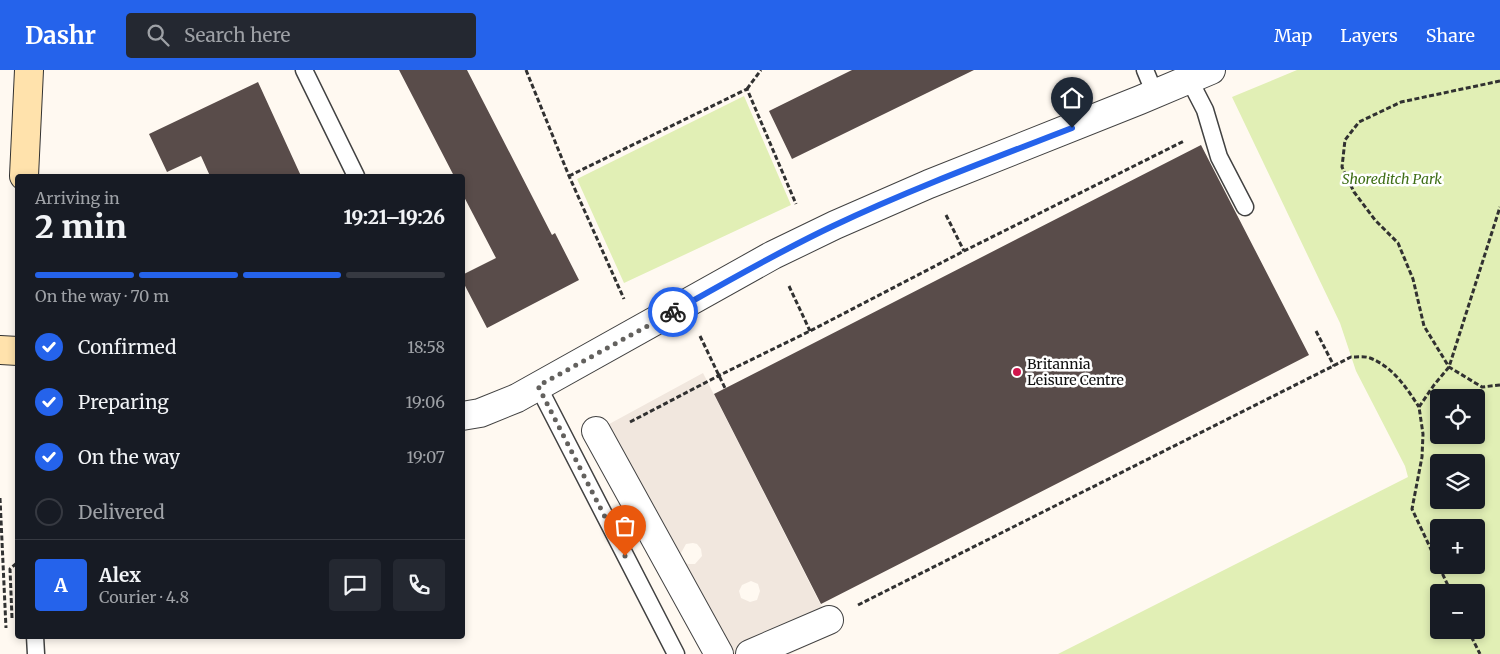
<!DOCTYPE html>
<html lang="en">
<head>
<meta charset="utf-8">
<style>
  body { margin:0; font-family:Merriweather,serif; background:#242831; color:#f1f3f6; height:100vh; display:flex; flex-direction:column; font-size:19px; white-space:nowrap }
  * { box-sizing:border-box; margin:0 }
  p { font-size:16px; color:#9ea1a6 }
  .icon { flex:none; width:28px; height:28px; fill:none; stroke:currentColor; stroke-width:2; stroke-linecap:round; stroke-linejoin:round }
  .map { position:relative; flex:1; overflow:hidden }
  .drawer { position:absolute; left:15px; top:104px; width:450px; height:465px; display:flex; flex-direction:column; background:#171b24; border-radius:5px; box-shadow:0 2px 8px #0003 }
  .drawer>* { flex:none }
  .buttons { position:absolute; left:1430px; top:319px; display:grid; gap:10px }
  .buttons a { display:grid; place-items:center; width:55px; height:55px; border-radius:5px; background:#171b24; box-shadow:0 2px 8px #0003; font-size:25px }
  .pin { position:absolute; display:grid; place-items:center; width:42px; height:42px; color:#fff; margin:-51px -21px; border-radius:50% 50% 50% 0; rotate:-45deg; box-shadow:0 0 5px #0007 }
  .pin .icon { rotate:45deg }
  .courier { position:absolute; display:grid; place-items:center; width:50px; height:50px; margin:-25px; border:4px solid #2563eb; border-radius:50%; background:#fff; color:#222; box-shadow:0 1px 6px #0007 }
  .head em { font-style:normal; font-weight:800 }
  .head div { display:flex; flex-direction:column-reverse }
  .head { display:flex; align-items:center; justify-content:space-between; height:85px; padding:0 20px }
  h1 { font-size:32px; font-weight:800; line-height:38px }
  .bar { display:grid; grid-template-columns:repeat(4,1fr); gap:8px 5px; align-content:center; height:60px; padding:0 20px }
  .bar i { height:6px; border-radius:4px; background:#363941 }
  .bar .current { background:#2563eb }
  .bar p { grid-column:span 4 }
  .line { display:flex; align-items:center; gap:12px; padding:0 20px; border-top:1px solid #363941 }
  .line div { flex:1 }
  .round { display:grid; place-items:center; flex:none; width:52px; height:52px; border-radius:5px; background:#242831 }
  ol { padding:0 20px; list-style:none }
  li { display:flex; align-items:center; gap:15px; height:55px }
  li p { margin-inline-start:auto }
  li .icon { padding:5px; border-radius:50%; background:#2563eb; color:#fff; stroke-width:4 }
  li:last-child { color:#9ea1a6 }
  li i { width:28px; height:28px; border:2px solid #363941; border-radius:50% }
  header { display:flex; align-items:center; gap:30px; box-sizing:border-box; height:70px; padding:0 25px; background:#2563eb; color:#fff }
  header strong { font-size:24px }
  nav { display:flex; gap:28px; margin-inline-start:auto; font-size:18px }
  .search { width:350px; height:45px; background:#242831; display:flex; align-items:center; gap:12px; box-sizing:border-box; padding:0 18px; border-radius:5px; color:#9ea1a6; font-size:19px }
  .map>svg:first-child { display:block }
</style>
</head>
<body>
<header>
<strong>Dashr</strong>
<div class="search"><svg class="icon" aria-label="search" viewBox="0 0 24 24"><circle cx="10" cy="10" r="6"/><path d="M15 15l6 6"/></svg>Search here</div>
<nav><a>Map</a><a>Layers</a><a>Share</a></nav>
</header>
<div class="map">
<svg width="1500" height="584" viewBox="0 0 1500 584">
  <rect width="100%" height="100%" fill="#fff9f1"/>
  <!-- green -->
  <path fill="#e1efb5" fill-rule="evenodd" d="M1297,0H1500V584H1058L1408,407L1405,396L1356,301L1340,253L1232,27ZM1439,328H1476V365H1439ZM1476,392V430H1439V392ZM1439,458H1476V495H1439ZM1439,522H1476V560H1439Z
    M744,26L791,135L624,213L577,109Z"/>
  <!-- plaza -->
  <path fill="#f1e7de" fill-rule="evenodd" d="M703,303L835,563L790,584H712L589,365ZM693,473L697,474L701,479L702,486L695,494H688L683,490L681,483L686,474ZM751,511L758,514L760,521L757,530L750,532L741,528L739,521L742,515Z"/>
  <!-- building -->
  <path fill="#594c4a" d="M399,0H467L552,165L555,163L579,210L487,258L462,210V205L496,188L462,123V106H454Z
    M852,0H974L792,89L769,41Z
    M258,12L301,106H210L201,86L167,102L149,64Z
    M1201,75L1309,285L821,534L714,324Z"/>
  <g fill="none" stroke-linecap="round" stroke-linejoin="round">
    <!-- lane casing -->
    <g stroke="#424242" stroke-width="19">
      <path id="lane" d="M304,0L356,106
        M1145,0L1155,24
        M1189,9L1205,40L1219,87L1245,137
        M538,316L676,584
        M35,566L36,584"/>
    </g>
    <!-- street casing -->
    <g stroke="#424242" stroke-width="30">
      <path id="street" d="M462,346L480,343L517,328L773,185L835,155L929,114L1140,30L1211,0
        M596,361L719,584
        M750,584L829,550"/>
    </g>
    <!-- secondary casing -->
    <g stroke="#313131" stroke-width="30">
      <path id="secondary" d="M24,106L29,0
        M0,280L18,281"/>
    </g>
    <!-- path -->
    <path stroke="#313131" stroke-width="3" stroke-dasharray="5 2.5" stroke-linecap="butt" d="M526,0L569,106L624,229
      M1500,11L1401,32L1359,52L1345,70L1342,97L1354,122L1375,150L1398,173L1413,209L1424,256L1449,297L1482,317L1500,315
      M747,19L761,0
      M569,106L747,19L796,134
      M946,145L964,181
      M789,216L810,261
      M1316,261L1334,296
      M700,266L725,318
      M630,352L720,305L810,261L964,181L1184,71
      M0,428L6,558
      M1451,522L1412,439L1422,387L1423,364L1419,337L1434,315L1449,297L1500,137
      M858,535L1351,287C1357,287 1365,286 1370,288C1393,297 1406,317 1419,337
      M12,548L10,499L18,492
      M1468,560L1480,584"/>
    <!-- lane -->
    <use href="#lane" stroke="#fff" stroke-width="16"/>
    <!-- street -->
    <use href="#street" stroke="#fff" stroke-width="28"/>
    <!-- secondary -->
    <use href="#secondary" stroke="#ffe2ac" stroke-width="28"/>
  </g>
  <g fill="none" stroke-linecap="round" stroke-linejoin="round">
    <!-- done -->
    <path stroke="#63615e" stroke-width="5" stroke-dasharray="0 9" d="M625,486L538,316L673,242"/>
    <!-- route -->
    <path stroke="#2563eb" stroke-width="6" d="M673,242C726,212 778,182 833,156C911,119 992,89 1072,58"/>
  </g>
  <!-- markers -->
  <circle fill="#d0164c" stroke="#fff" stroke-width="2" cx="1017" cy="302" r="5"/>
  <g text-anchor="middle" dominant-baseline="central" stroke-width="5" stroke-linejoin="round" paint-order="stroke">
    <!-- park labels -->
    <g font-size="14" font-style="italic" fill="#3f6f17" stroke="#fff">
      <text x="1392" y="109">Shoreditch Park</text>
    </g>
    <!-- poi labels -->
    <g font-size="14" fill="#0f0f0f" stroke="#fff" text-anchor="start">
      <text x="1027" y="294">Britannia<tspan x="1027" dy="16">Leisure Centre</tspan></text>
    </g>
  </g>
</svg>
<div class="buttons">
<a><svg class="icon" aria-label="locate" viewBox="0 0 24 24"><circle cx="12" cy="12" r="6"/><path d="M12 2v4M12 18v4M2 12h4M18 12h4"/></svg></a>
<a><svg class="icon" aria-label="layers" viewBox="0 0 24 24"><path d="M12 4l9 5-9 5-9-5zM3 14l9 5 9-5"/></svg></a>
<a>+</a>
<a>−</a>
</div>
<div class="pin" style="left:625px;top:486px;background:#ea580c"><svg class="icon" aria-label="bag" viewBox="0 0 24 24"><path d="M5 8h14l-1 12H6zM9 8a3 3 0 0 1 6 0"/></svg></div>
<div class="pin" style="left:1072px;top:58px;background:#1f2937"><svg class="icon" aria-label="home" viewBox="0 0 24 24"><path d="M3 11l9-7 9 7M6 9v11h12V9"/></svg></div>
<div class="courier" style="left:673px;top:242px"><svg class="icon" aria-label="bike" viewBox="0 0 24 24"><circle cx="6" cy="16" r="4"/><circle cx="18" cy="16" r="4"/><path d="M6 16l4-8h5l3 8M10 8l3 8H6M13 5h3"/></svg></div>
<section class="drawer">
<div class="head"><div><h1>2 min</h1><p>Arriving in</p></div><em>19:21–19:26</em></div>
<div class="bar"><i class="current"></i><i class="current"></i><i class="current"></i><i></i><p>On the way · 70 m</p></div>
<ol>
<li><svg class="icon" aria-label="check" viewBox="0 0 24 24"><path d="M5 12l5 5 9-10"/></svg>Confirmed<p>18:58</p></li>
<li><svg class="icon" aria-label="check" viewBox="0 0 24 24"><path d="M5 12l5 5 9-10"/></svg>Preparing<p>19:06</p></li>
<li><svg class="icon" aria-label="check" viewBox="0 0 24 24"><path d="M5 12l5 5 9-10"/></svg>On the way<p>19:07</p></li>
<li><i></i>Delivered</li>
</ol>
<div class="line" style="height:90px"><b class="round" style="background:#2563eb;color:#fff">A</b><div><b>Alex</b><p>Courier · 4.8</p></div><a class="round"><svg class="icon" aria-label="chat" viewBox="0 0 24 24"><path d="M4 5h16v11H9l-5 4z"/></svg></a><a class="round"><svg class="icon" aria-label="phone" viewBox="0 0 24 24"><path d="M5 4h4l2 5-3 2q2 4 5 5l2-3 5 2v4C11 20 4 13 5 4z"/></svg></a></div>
</section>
</div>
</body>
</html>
